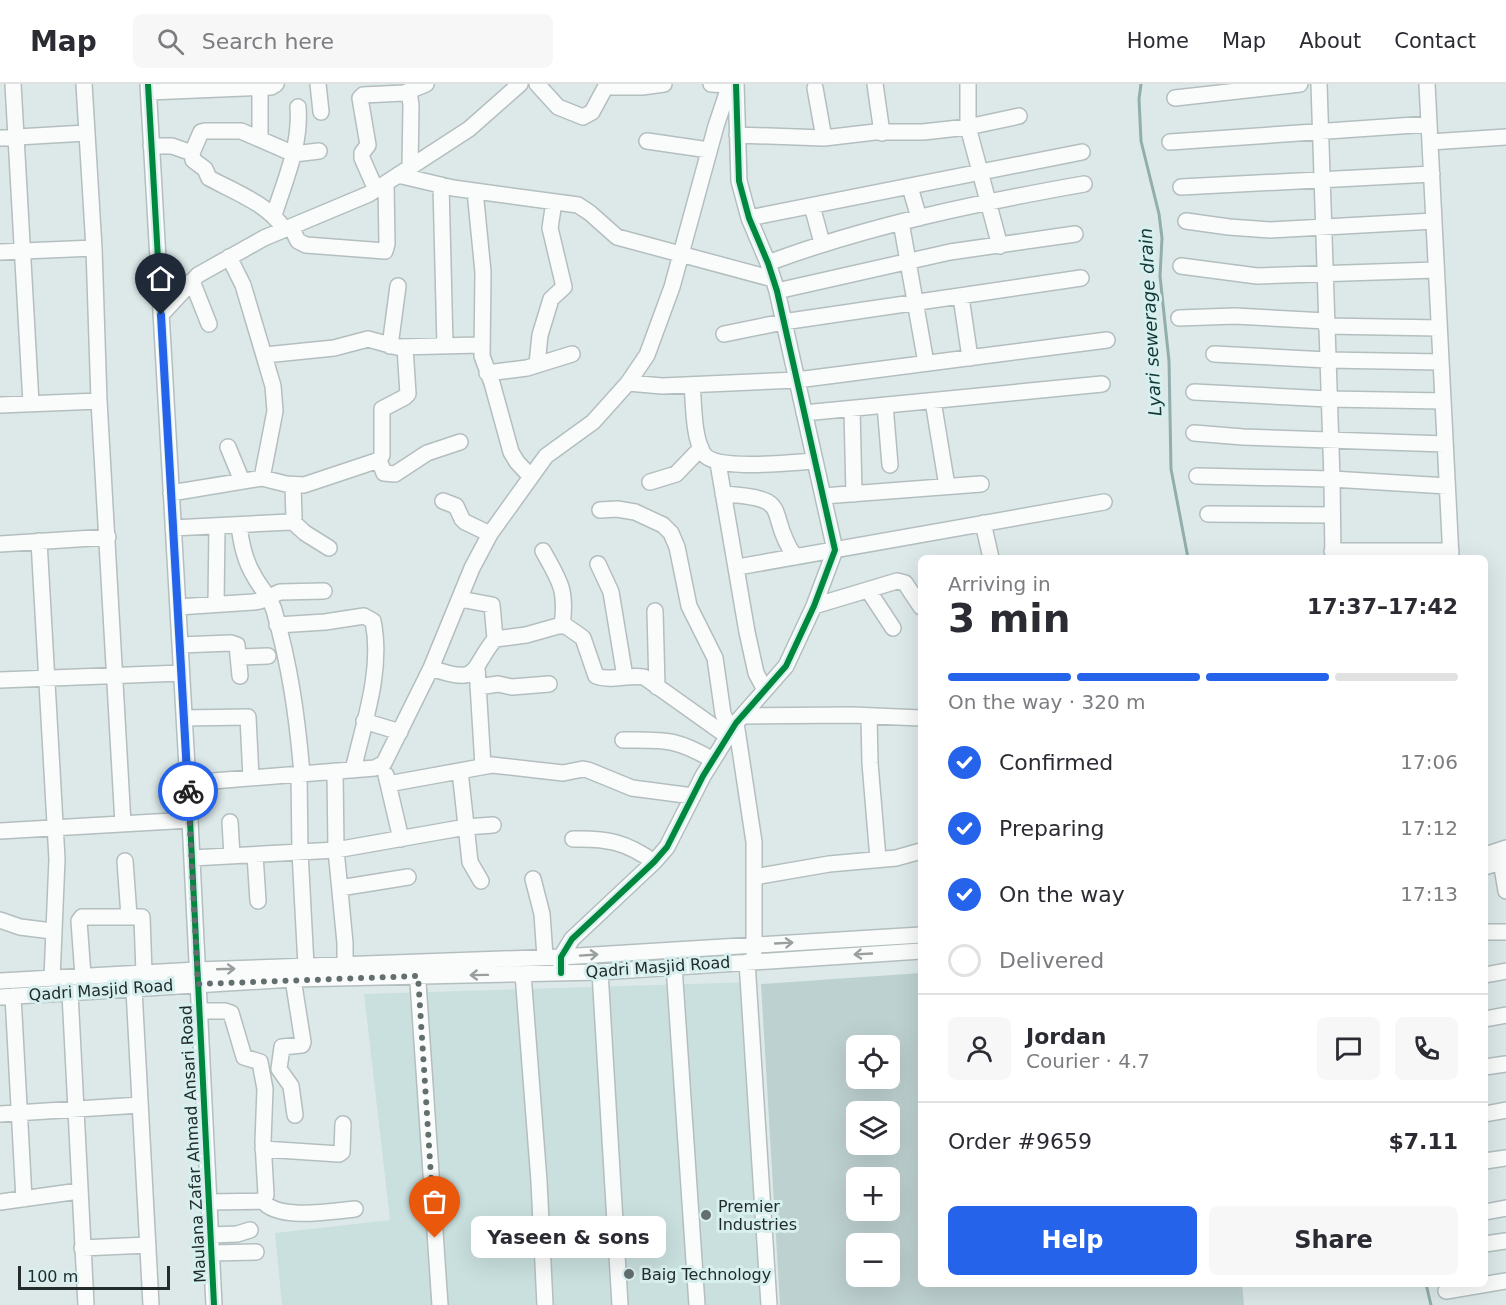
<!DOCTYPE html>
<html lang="en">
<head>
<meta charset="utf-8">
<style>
  body { margin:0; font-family:"DejaVu Sans",sans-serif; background:#f7f7f7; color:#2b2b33; height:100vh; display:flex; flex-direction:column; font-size:22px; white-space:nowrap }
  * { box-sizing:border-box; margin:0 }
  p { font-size:20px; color:#7c7c81 }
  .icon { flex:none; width:33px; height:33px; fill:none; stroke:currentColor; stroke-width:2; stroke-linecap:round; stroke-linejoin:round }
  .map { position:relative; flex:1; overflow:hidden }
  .sheet { position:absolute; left:918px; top:471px; width:570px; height:732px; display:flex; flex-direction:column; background:#fff; border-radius:9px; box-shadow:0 6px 24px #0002 }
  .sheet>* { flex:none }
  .controls { position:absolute; left:846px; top:951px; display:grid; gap:12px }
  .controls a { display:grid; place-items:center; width:54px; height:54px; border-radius:9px; background:#fff; box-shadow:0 6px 24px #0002; font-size:30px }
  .scale { position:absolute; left:18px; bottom:15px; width:152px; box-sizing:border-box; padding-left:6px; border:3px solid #222c2b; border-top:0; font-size:16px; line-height:21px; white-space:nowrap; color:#222c2b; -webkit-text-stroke:4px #d7efee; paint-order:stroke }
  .pin { position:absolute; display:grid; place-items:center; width:51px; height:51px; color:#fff; margin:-62px -26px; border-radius:50% 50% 50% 0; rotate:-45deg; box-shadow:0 0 6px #0007 }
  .pin .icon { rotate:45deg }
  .courier { position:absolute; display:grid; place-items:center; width:60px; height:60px; margin:-30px; border:4px solid #2563eb; border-radius:50%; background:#fff; color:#222; box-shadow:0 2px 8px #0007 }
  .bubble { position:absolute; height:42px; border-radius:9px; background:#fff; box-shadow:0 6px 24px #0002; font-size:20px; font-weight:600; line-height:42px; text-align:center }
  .headline em { font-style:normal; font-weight:600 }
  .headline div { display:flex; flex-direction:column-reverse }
  .headline { display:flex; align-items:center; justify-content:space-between; height:102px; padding:0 30px }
  h1 { font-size:39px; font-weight:600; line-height:45px }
  .bar { display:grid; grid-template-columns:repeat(4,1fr); gap:9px 6px; align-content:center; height:72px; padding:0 30px }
  .bar i { height:8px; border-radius:4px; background:#e1e1e2 }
  .bar .on { background:#2563eb }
  .bar p { grid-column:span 4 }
  .line { display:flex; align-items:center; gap:15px; padding:0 30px; border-top:2px solid #e1e1e2 }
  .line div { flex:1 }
  .round { display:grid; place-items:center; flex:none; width:63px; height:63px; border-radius:9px; background:#f7f7f7 }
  ol { padding:0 30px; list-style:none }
  li { display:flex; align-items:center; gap:18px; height:66px }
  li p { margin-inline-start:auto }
  li .icon { padding:6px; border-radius:50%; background:#2563eb; color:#fff; stroke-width:4 }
  li:last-child { color:#7c7c81 }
  li i { width:33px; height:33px; border:3px solid #e1e1e2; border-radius:50% }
  .action { display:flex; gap:12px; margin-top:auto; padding:12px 30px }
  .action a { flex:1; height:69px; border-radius:9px; background:#2563eb; color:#fff; font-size:24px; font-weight:600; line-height:69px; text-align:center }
  .action a+a { background:#f7f7f7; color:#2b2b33 }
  header { display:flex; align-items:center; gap:36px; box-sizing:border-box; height:84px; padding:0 30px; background:#fff; border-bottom:2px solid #e1e1e2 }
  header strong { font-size:28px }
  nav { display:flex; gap:33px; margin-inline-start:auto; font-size:21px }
  .search { width:420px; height:54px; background:#f7f7f7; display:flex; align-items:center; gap:15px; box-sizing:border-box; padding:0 21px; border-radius:9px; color:#7c7c81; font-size:22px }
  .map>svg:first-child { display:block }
</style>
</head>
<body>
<header>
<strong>Map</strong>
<div class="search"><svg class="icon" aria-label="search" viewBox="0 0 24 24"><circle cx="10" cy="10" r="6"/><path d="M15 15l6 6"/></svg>Search here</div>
<nav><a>Home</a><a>Map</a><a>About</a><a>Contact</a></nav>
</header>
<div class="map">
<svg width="1506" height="1221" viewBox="0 0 1506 1221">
  <rect width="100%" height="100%" fill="#dde9e9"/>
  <!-- built -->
  <path fill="#c9e0df" d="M754,898L773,1221H282L275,1149L390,1136L364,910Z"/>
  <!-- green -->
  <path fill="#bdd1d0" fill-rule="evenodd" d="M921,889V1200H1242L1244,1221H780L761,900ZM856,962H890V994H856ZM856,1028H890V1060H856ZM856,1094H890V1126H856ZM856,1160H890V1192H856Z"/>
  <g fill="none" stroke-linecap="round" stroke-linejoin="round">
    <!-- stream -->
    <path stroke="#91aead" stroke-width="3" d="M1141,0L1139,15L1141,57L1159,130L1162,154L1160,192L1169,277L1171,385L1188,474
      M1426,1200L1431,1221"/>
    <!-- minor casing -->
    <g stroke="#b4bebe" stroke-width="18">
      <path id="minor" d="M13,0L31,319
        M84,0L94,164L99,317L123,740
        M148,0L190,736L214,1221
        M318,0L321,28
        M537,0L558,23L583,33L592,28L605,4L608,3H642L664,0
        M711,0L729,1
        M875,0L882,49
        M968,0V43L1000,162
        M1319,0L1332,395L1333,474
        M1427,0L1451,474
        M815,4L824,54
        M149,8L271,3L276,0
        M409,8L411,21L410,84
        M1175,14L1300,0
        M737,51L824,54L875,48H923L968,43L1019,32
        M0,54L86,49
        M260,54V3
        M647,57L709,66
        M1170,58L1429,40
        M1430,58L1506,53
        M151,62H172L192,69
        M398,91L453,104L578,121L590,129L617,153L773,195
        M441,101L445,261
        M910,103L919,134
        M1181,103L1432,90
        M376,106L362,74V69L368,61L360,14L363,11L404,9L426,0
        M475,107L483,188L482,272L492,299L511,368L517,378L531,393
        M812,122L822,159
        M274,131C285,96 301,61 298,23
        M749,134L1082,68
        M1186,137L1229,143L1270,146L1434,137
        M901,138L926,279
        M291,143L298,157L306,161L385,167L387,160L386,99
        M284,145C268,120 235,108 209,94L205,85L193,76L192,69L201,48L205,47H241L294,70L319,67
        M0,168L94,164
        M229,173L243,201L273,302L275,327L262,394
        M768,179C870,141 977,119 1084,100
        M1181,182L1257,192L1436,186
        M192,197L209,240
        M777,207L950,168L1075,150
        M961,213L970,274
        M161,231L198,191L264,154L369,110L469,45L520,0
        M1179,234L1235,232L1326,237
        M1326,242L1439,244
        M724,250L783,238L1081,194
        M390,262L398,202
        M1214,270L1327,276L1441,278
        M265,271L334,264L368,255L397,263L481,261
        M537,280L540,251L551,215L564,203L550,144L554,118
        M487,289L527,284L572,270
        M628,299L662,302L797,296L1107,256
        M692,301C694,320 693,352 703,369C714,388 794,378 815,377
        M1194,308L1328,315L1443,317
        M933,317L947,402
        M0,321L99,317
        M885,321L890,381
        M852,325L854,410
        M804,329L1102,300
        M1194,349L1243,353L1445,360
        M228,363L242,397
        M379,376L384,389L395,390L427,369L460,358
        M718,379L747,548L756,589L765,606
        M1197,392L1332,395L1447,402
        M650,398L676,390L701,364
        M171,409L262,394L286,400L304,401L379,376L382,371V325L405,313L408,310L405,263
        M723,410C797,414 764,428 795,473
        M823,412L981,400
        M443,417L456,422L462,435L465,438L490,450
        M600,426L617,425L635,428L663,441L671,449L677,463L689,522L715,574L723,630L731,647
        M1208,430L1331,431
        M292,437L305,449L329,464
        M983,439L991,474
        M239,441C241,459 244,475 253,490C259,502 270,513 274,526C290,582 297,631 302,690
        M173,444L290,438L294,434L293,401
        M39,457L57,775L52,894
        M0,460L108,453
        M543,467C560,498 567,505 562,542
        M1332,467H1451
        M598,480L611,508L625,593
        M738,483L1104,418
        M868,506L893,544
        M460,515L492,521L495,555
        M216,520L217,442
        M814,522L897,497L905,499L921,523
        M178,523L253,518L260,517L280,508L324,507
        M655,527L657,603
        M277,541L325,538L364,532L373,537C383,586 364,638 353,686
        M180,561L231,559L237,561L240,592
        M239,573L268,572
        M431,584C481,602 470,585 495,555L526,551L558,542H566L583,554L596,592C611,598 628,590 644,593L727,652
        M477,584L483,682
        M0,596L181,589
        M478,603L498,600L512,603L549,600
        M742,632L852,631L921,634
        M869,632L870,679L878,775
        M184,634L248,633L251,694
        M364,637L400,648
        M736,639L754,758V868
        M623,656C665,656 675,654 713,676
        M335,687L336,766L345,859V880
        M460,687L470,778L481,797
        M299,690L300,768L306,882
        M386,691L401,755
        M188,699L375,684L384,679L431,584L472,484L490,450L546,372L593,338L628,299L647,271L672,203L716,42L730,0
        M388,700L492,681L563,689L583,685L588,686L632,704L693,712
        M230,738L232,772
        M0,747L190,736
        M573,755C607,754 626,758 654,778
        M255,771L258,817
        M1485,771L1506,764
        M192,774L336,766L466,743L493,741
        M125,777L129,832
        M1501,777L1506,807
        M1485,783L1506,776
        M754,793L829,780L896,774L921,767
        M533,795L542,830L545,873
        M340,804L408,793
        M0,836L20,843L52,847
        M1485,848H1506
        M747,878L769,1221
        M674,882L697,1221
        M417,884L440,1221
        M600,888L620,1221
        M561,889V873L572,855L654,778L667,763L703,692L736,639L786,582L814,522L835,466L777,207L768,179L749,134L739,97L736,0
        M523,890L539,1097L545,1221
        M1485,891L1506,887
        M83,892L79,837L82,833H142L144,889
        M293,895L303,958L302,961L282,963L279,985L291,1002L295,1031
        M0,897L197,886L561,873L921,851
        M134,906L151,1221
        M70,909L86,1221
        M13,912L24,1115
        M0,913L293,895L600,888L921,867
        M199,927H225L231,929L244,973L260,978L265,1005L263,1058L266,1111L263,1117L209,1118
        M1485,935L1506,931
        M1485,983L1506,980
        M0,1030L140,1021
        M1485,1030L1506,1026
        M263,1065L339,1070L342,1068L343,1040
        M1485,1077L1506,1074
        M263,1117C278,1137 333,1127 355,1125
        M0,1118L79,1107
        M1485,1128L1506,1124
        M211,1151L237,1150L250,1146
        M1485,1160L1506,1157
        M82,1164L148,1161
        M212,1169L256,1168
        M1446,1207L1506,1197"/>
    </g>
    <!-- minor -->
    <use href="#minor" stroke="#fafcfc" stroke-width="15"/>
    <!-- cycleway casing -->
    <g stroke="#d7efee" stroke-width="10">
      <path id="cycleway" d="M148,0L190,736L214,1221
        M561,889V873L572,855L654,778L667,763L703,692L736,639L786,582L814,522L835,466L777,207L768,179L749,134L739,97L736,0"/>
    </g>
    <!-- cycleway -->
    <use href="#cycleway" stroke="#00873e" stroke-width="6"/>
  </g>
  <!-- one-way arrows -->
  <defs><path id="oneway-shaft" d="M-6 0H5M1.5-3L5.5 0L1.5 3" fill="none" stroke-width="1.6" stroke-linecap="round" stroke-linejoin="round" transform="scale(1.5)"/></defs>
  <g stroke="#999e9e">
    <use href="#oneway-shaft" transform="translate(784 859) rotate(-3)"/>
    <use href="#oneway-shaft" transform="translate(863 870) rotate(177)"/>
    <use href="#oneway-shaft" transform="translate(589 871) rotate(-4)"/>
    <use href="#oneway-shaft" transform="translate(226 885) rotate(-2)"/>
    <use href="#oneway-shaft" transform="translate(479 891) rotate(179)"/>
  </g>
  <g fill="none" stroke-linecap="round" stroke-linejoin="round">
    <!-- done -->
    <path stroke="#636e6e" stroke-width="6" stroke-dasharray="0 10.8" d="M188,707L198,900L418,892L435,1154"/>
    <!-- route -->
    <path stroke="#2563eb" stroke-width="8" d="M161,231L188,707"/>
  </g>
  <!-- markers -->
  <g fill="#636e6e" stroke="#d7efee" stroke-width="2">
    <circle cx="706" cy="1131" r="6"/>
    <circle cx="629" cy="1190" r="6"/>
  </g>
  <g text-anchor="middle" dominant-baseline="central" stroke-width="6" stroke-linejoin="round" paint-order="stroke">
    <!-- street labels -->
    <g font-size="16" fill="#222c2b" stroke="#d7efee">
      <text transform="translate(658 883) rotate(-4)">Qadri Masjid Road</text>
      <text transform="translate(101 906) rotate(-4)">Qadri Masjid Road</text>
      <text transform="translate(193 1060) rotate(-93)">Maulana Zafar Ahmad Ansari Road</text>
    </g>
    <!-- poi labels -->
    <g font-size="16" fill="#222c2b" stroke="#d7efee" text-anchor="start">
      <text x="718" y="1122">Premier<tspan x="718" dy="18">Industries</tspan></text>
      <text x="641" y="1190">Baig Technology</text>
    </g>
    <!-- water labels -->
    <g font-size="18" font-style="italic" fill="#123836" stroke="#d7efee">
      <text transform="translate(1150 238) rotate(-93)">Lyari sewerage drain</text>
    </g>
  </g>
</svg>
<div class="controls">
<a><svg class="icon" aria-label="locate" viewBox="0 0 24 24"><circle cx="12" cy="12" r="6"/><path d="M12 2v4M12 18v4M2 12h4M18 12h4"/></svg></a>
<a><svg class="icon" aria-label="layers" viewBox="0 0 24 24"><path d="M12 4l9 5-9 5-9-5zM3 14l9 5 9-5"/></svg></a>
<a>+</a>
<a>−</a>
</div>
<div class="scale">100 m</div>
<div class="pin" style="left:435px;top:1154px;background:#ea580c"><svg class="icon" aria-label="bag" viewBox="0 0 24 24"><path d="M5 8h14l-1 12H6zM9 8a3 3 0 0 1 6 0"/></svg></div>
<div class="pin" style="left:161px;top:231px;background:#1f2937"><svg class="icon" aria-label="home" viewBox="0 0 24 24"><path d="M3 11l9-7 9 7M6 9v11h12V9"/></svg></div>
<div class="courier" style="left:188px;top:707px"><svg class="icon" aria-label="bike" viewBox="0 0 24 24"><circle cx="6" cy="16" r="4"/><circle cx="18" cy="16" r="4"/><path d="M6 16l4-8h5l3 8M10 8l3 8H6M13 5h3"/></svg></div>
<div class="bubble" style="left:471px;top:1132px;width:195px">Yaseen &amp; sons</div>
<section class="sheet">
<div class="headline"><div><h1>3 min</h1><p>Arriving in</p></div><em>17:37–17:42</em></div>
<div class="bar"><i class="on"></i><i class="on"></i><i class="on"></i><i></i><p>On the way · 320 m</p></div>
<ol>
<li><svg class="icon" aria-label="check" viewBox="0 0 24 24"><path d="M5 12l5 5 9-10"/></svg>Confirmed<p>17:06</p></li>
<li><svg class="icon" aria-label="check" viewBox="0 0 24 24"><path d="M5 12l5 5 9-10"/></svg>Preparing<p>17:12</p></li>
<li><svg class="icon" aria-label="check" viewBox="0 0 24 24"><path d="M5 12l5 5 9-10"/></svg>On the way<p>17:13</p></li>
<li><i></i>Delivered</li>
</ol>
<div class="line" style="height:108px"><a class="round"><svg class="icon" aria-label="person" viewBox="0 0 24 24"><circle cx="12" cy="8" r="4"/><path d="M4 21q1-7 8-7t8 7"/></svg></a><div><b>Jordan</b><p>Courier · 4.7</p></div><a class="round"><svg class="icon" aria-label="chat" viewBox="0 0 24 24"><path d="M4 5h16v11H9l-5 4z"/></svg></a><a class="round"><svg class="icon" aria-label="phone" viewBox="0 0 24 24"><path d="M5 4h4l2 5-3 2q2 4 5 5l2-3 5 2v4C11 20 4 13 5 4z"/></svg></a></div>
<div class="line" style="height:78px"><div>Order #9659</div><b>$7.11</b></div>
<div class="action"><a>Help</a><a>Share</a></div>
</section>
</div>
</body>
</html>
